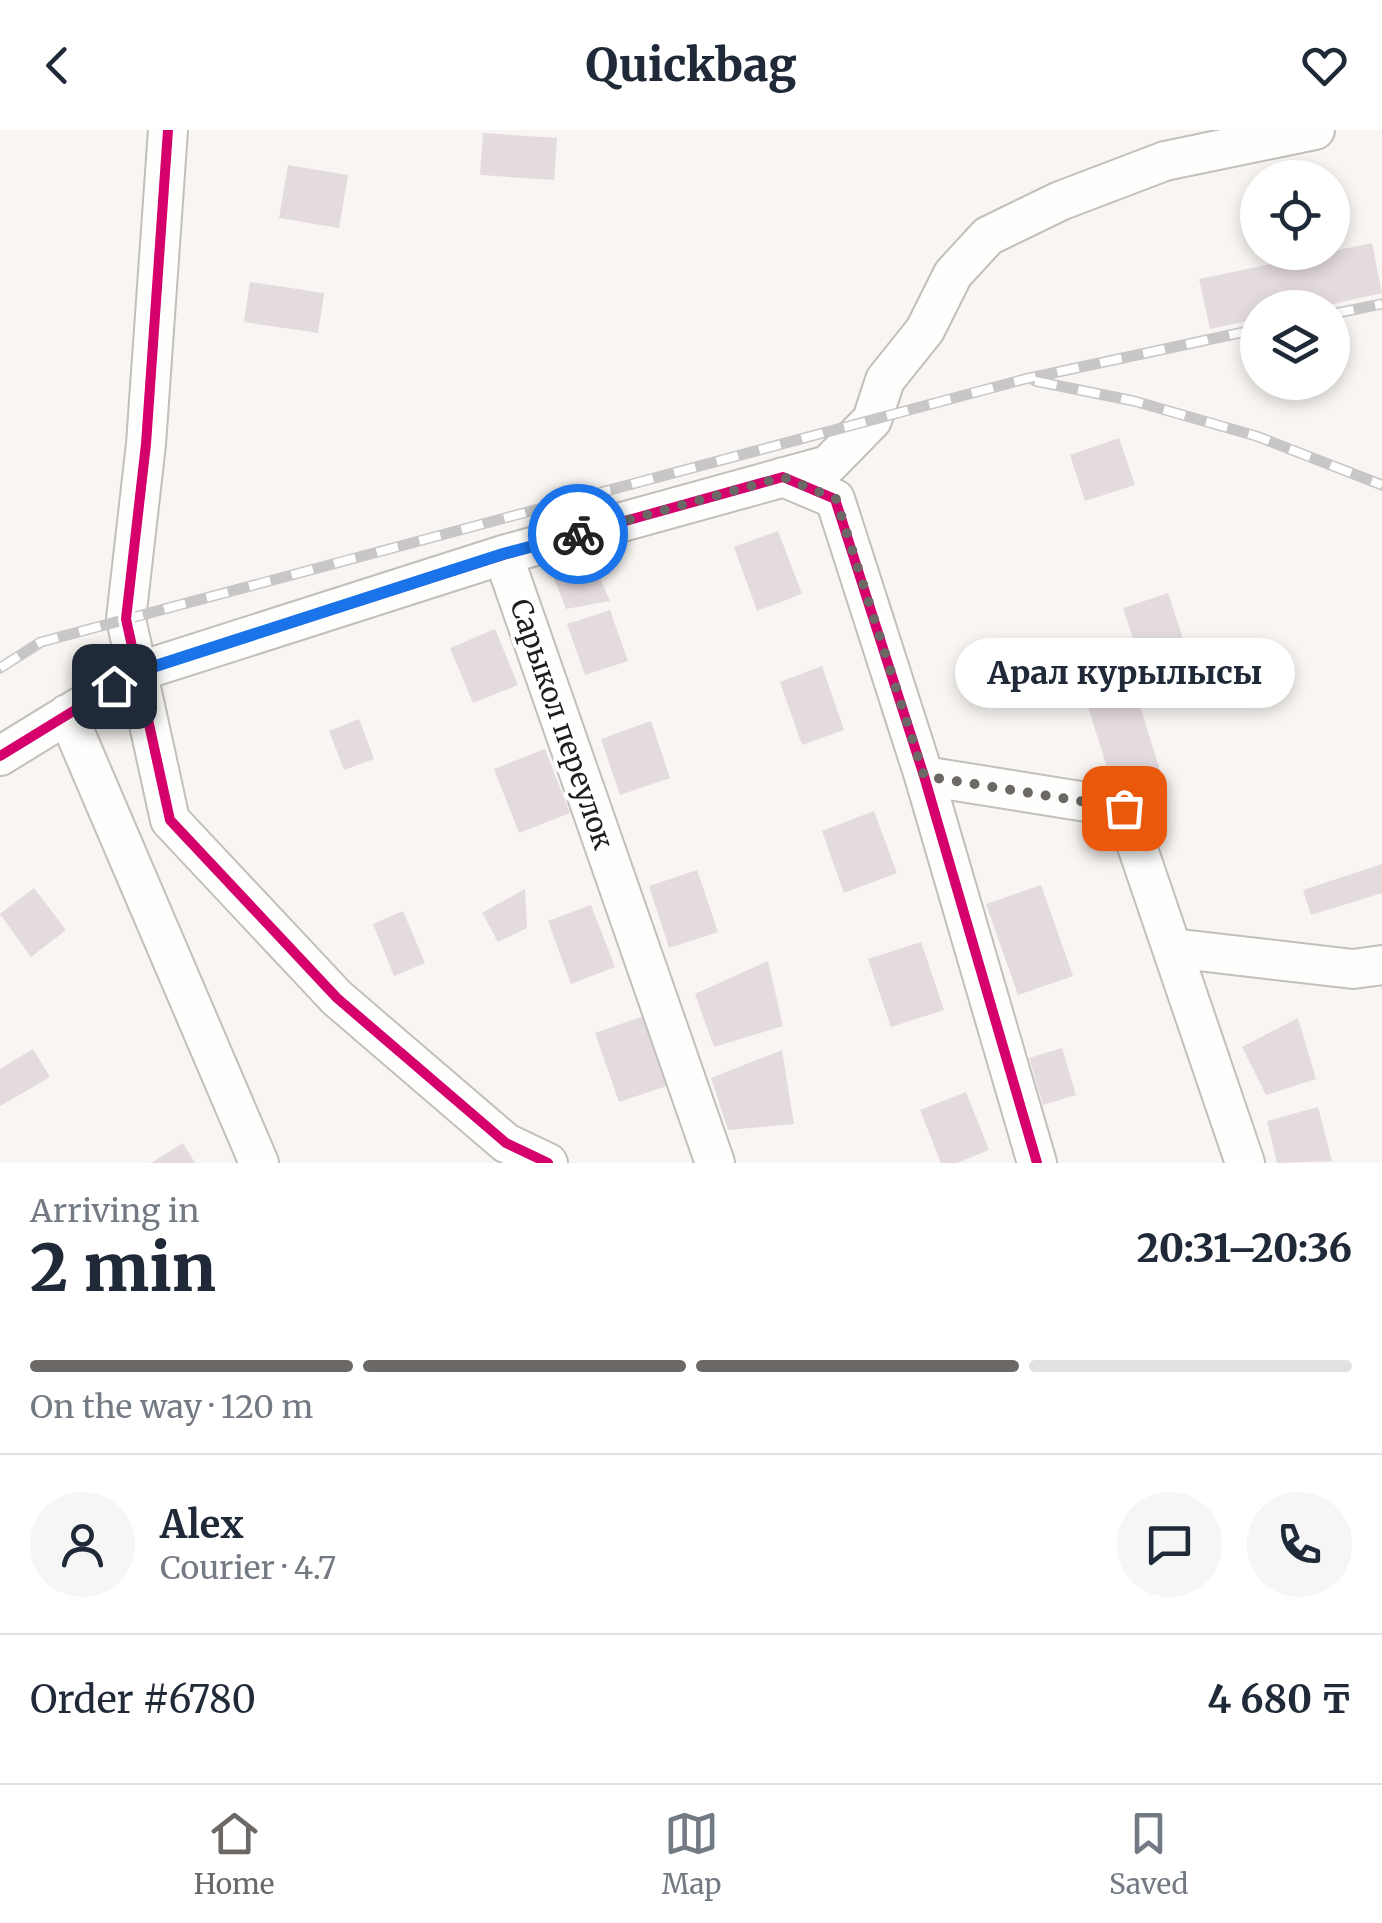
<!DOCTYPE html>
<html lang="en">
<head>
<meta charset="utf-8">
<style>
  body { margin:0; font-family:Merriweather,serif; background:#f6f6f7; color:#1f2937; height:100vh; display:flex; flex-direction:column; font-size:38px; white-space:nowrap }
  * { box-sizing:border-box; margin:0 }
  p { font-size:32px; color:#747a83 }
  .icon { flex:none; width:55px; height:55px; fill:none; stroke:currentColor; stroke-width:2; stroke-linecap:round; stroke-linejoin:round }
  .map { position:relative; height:1033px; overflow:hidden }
  .drawer { display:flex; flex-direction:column; background:#fff; flex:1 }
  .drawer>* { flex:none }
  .controls { position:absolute; left:1240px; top:30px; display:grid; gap:20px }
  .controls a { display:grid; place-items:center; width:110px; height:110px; border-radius:50%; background:#fff; box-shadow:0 5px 15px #0003; font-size:50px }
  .pin { position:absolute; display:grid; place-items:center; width:85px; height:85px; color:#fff; margin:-42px; border-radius:20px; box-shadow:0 5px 15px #0006 }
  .courier { position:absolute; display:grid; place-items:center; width:100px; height:100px; margin:-50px; border:8px solid #1a73e8; border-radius:50%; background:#fff; color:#222; box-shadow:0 2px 12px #0007 }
  .bubble { position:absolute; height:70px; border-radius:35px; background:#fff; box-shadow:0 5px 15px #0003; font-size:32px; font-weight:800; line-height:70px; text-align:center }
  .head em { font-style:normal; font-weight:800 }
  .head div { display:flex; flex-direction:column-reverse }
  .head { display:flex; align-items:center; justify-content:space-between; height:170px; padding:0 30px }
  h1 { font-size:65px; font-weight:800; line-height:75px }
  .bar { display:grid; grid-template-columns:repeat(4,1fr); gap:15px 10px; align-content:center; height:120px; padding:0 30px }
  .bar i { height:12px; border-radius:8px; background:#e0e1e3 }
  .bar .active { background:#6b6866 }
  .bar p { grid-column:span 4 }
  .line { display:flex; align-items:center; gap:25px; padding:0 30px; border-top:2px solid #e0e1e3 }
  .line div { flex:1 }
  .round { display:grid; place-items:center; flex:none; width:105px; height:105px; border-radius:52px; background:#f6f6f7 }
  header { display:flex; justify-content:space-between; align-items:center; height:130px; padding:0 30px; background:#fff; font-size:45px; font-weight:800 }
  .tab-bar { display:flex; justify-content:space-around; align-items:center; height:140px; border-top:2px solid #e0e1e3; background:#fff; font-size:28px; color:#747a83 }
  .tab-bar a { display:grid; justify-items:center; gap:5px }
  .tab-bar .active { color:#6b6866 }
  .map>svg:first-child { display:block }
</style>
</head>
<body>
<header><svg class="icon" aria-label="back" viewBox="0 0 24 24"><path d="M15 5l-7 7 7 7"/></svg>Quickbag<svg class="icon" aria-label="heart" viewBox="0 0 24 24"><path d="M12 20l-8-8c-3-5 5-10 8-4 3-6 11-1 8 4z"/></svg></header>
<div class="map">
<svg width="1382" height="1033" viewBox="0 0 1382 1033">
  <rect width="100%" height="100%" fill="#f8f5f2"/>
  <!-- building -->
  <path fill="#e4dbdf" d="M483,3L557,8L554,50L480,45Z
    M288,35L348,45L339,98L279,88Z
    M1372,113L1382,163L1315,178H1258V189L1210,199L1199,149Z
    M250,152L324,163L318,203L244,192Z
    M1119,308L1135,355L1085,371L1070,325Z
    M778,401L802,464L757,481L734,417Z
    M593,432L610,471L566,479L553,446Z
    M1168,463L1187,521L1142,536L1123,478Z
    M610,480L628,531L585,545L567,494Z
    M495,499L518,555L473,573L450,518Z
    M1127,534L1161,644L1114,659L1079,549Z
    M822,536L844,600L802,615L780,552Z
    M359,589L374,629L344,640L329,601Z
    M651,591L670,648L620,665L601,609Z
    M545,619L570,683L519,703L494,639Z
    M874,681L897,743L844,763L822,701Z
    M1382,734V763L1311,785L1303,760Z
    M697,740L718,802L669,818L649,756Z
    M1041,755L1073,846L1018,865L986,774Z
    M34,758L66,800L31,827L0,784Z
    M525,759L527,798L498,812L482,783Z
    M591,775L615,837L571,854L548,791Z
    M403,781L425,833L394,846L373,794Z
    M921,812L944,880L891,897L868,829Z
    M768,831L783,896L714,917L695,864Z
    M644,886L667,956L619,972L595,903Z
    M1298,888L1316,949L1266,965L1242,917Z
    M1062,918L1076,965L1043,975L1029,928Z
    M33,919L50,947L0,976V939Z
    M782,920L794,994L728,1000L711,948Z
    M966,962L989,1020L957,1033H941L920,980Z
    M1318,977L1332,1031L1277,1033L1267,991Z
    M183,1013L195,1033H151Z"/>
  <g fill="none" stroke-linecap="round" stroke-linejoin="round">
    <!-- minor casing -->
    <g stroke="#c2bfbc" stroke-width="42">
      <path id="minor" d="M168,0L146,314L126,489L170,690L337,868L506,1013L548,1033
        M783,347L835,369L924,646L1037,1033
        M503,425L715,1033
        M67,584L259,1033
        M0,626L137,542L503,425L828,335L872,290L885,250L925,200L953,144L988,106L1060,71L1165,31L1315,0
        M924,646L1124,678L1245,1033
        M1172,818L1353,839L1382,835"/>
    </g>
    <!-- minor -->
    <use href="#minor" stroke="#fefefd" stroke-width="38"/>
    <!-- rail casing -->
    <g stroke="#c8c6c6" stroke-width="11">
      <path id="rail" d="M1332,184L1382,174
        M1035,251L1134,271L1256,306L1382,355
        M0,538L41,512L1025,249L1258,199"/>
    </g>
    <!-- rail -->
    <use href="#rail" stroke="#fff" stroke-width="8" stroke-dasharray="22" stroke-linecap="butt"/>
    <!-- cycleway casing -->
    <g stroke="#fff" stroke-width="16">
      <path id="cycleway" d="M168,0L146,314L126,489L170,690L337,868L506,1013L548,1033
        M0,626L137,542L503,425L783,347L835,369L924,646L1037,1033"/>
    </g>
    <!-- cycleway -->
    <use href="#cycleway" stroke="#d6006c" stroke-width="10"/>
  </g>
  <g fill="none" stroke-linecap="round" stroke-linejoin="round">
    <!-- done -->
    <path stroke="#6b6866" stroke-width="10" stroke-dasharray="0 18" d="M578,404L783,347L836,369L924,646L1124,678"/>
    <!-- route -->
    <path stroke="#1a73e8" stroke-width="12" d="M114,556L137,542L503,424L578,404"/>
  </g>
  <g text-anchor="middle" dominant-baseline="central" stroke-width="8" stroke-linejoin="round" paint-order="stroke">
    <!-- street labels -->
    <g font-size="28" fill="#1f1c1a" stroke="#fff">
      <text transform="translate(562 594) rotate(71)">Сарыкол переулок</text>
    </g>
  </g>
</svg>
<div class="controls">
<a><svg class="icon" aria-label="locate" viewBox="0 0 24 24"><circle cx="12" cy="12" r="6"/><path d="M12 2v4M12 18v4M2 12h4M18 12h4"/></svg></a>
<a><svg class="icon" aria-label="layers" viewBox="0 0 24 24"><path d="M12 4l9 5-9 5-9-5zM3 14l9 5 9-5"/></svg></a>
</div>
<div class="pin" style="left:1124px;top:678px;background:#ea580c"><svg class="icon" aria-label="bag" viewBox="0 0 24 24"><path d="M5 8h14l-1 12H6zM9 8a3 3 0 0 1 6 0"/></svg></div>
<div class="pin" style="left:114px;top:556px;background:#1f2937"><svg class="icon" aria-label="home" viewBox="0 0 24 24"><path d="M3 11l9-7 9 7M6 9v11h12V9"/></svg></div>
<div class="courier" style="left:578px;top:404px"><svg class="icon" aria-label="bike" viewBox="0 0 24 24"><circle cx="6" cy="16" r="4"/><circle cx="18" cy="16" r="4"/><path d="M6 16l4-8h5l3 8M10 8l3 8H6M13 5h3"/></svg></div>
<div class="bubble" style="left:955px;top:508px;width:340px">Арал курылысы</div>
</div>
<section class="drawer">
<div class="head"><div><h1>2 min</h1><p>Arriving in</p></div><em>20:31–20:36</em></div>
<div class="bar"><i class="active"></i><i class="active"></i><i class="active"></i><i></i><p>On the way · 120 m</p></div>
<div class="line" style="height:180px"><a class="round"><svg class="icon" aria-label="person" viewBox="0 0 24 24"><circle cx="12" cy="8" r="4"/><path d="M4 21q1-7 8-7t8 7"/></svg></a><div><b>Alex</b><p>Courier · 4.7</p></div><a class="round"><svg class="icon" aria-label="chat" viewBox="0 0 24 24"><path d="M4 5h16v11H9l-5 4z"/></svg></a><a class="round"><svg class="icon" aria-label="phone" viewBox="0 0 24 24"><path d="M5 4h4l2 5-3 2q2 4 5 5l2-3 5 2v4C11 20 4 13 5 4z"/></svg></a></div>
<div class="line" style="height:130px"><div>Order #6780</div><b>4 680 ₸</b></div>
</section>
<nav class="tab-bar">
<a class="active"><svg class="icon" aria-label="home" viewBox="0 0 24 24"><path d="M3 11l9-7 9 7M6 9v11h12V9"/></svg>Home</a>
<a><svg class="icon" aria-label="map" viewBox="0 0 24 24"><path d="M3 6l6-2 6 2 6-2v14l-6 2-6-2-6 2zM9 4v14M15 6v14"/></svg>Map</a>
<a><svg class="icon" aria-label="saved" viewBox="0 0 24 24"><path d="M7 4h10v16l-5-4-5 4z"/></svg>Saved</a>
</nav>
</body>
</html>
